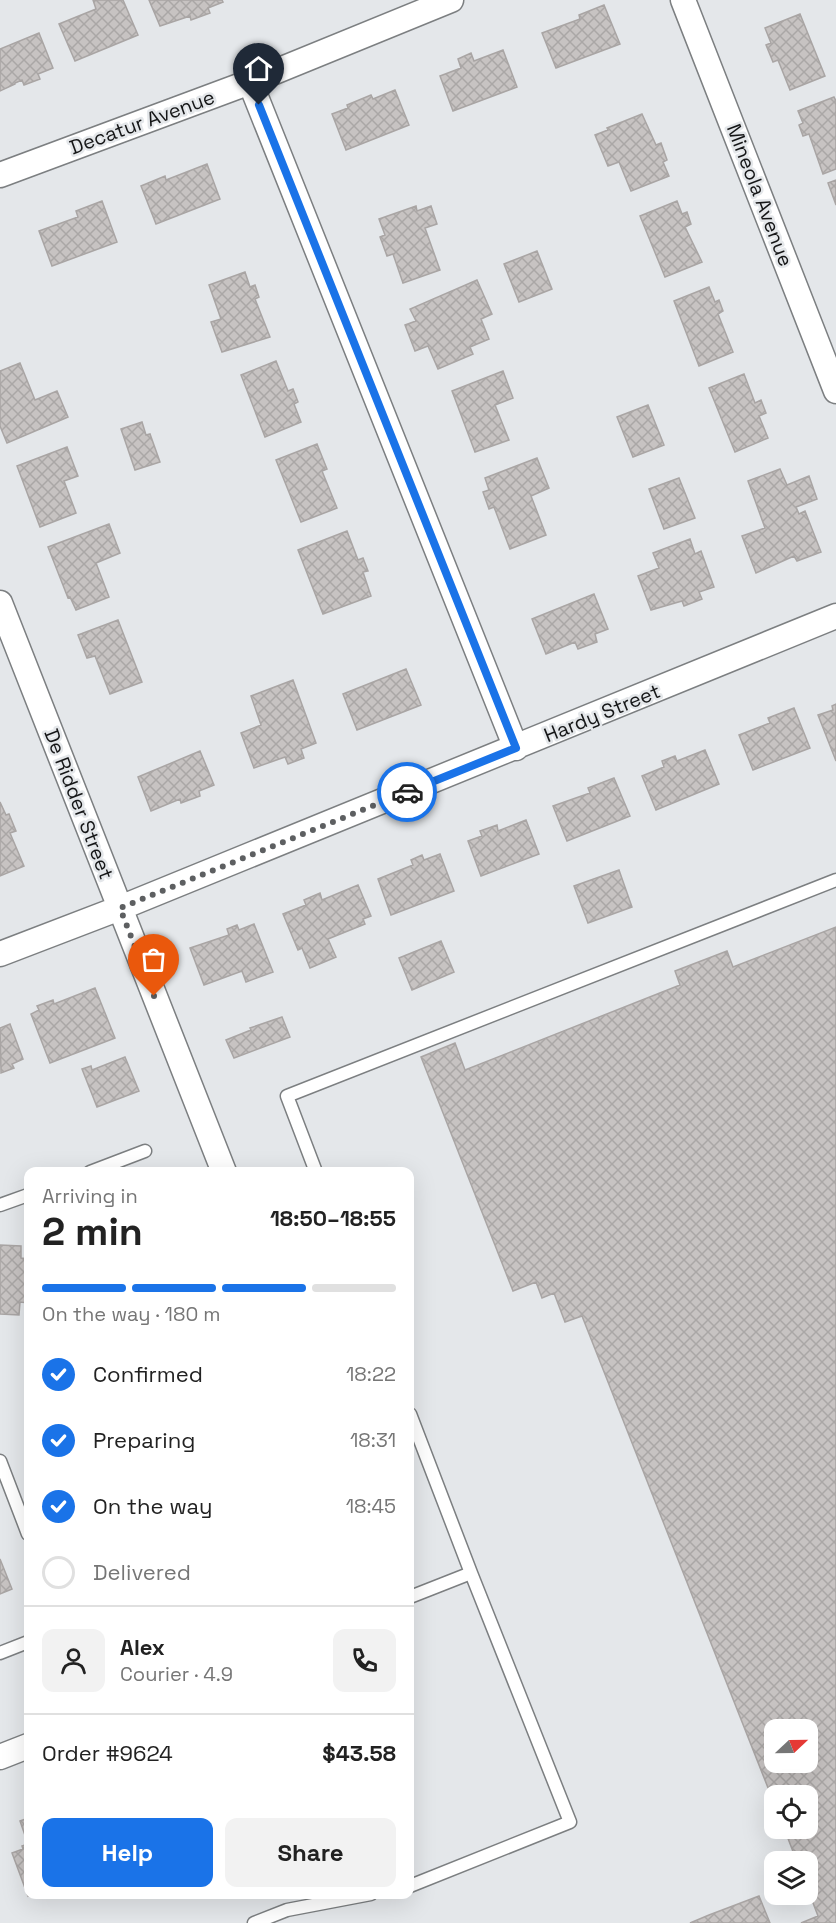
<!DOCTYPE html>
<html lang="en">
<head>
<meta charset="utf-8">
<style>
  body { margin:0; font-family:"Space Grotesk",sans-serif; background:#f2f2f2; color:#222; height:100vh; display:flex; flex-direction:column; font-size:22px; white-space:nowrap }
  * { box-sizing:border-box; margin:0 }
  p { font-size:20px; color:#767676 }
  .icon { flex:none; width:33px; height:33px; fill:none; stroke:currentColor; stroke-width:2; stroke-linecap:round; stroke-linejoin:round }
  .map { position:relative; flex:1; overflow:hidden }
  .details { position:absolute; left:24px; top:1167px; width:390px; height:732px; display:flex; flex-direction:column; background:#fff; border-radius:12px; box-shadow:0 6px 24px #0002 }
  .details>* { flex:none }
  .needle { width:39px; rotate:68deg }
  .fabs { position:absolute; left:764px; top:1719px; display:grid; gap:12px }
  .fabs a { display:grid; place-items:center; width:54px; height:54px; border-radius:12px; background:#fff; box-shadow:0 6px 24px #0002; font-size:30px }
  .pin { position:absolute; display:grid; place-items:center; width:51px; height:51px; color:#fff; margin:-62px -26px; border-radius:50% 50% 50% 0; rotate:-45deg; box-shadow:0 0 6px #0007 }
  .pin .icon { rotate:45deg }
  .courier { position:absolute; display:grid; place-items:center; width:60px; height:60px; margin:-30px; border:4px solid #1a73e8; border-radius:50%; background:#fff; color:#222; box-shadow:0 2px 8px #0007 }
  .head em { font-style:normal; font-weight:600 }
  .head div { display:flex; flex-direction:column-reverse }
  .head { display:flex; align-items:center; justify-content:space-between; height:102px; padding:0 18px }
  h1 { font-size:39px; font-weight:600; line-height:45px }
  .bar { display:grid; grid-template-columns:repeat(4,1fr); gap:9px 6px; align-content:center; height:72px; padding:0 18px }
  .bar i { height:8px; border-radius:4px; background:#e0e0e0 }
  .bar .current { background:#1a73e8 }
  .bar p { grid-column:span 4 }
  .line { display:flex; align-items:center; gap:15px; padding:0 18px; border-top:2px solid #e0e0e0 }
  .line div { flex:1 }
  .round { display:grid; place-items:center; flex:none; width:63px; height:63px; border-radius:12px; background:#f2f2f2 }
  ol { padding:0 18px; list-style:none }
  li { display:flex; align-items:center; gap:18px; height:66px }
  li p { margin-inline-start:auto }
  li .icon { padding:6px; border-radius:50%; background:#1a73e8; color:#fff; stroke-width:4 }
  li:last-child { color:#767676 }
  li i { width:33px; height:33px; border:3px solid #e0e0e0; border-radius:50% }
  .action { display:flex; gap:12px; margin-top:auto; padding:12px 18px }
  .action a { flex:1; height:69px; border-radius:12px; background:#1a73e8; color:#fff; font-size:24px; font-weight:600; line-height:69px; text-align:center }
  .action a+a { background:#f2f2f2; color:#222 }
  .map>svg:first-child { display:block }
</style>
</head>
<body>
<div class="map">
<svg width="836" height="1923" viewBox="0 0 836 1923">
  <defs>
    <pattern id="building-cross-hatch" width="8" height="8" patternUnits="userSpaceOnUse" patternTransform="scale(1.5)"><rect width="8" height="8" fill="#c7c3c2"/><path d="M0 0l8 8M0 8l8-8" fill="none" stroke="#aaa7a6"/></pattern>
  </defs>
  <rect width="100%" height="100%" fill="#e4e7ea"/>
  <!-- building -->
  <path fill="url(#building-cross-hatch)" stroke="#a9a5a4" stroke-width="1.5" fill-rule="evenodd" d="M93,0H123L138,35L75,61L59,24L96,9Z
    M149,0H222L223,2L208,8L210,13L191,20L190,16L160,26Z
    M604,5L620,44L556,68L542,33L580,19L579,15Z
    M800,14L825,76L790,90L778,60L773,62L766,45L771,43L765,28Z
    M39,33L53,68L38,74L40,79L24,85L22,80L15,83V84L0,91V49Z
    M503,50L517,87L453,111L440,76L461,68L458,59L471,53L474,61Z
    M395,90L409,125L346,150L332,114L348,108L347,105L371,95L373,99Z
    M834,97L836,101V169L823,174L809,134L803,136L799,125L803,123L798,111Z
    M642,114L656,145L661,143L667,160L663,162L669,176L631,191L619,162L608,166L595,135L608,130L607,128Z
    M207,164L220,199L156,224L141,186L165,176L166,180Z
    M836,180V205L828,183Z
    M102,201L117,242L52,266L39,231L78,217L76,211Z
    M677,201L682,214L687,212L691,224L685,227L702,262L665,277L640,216Z
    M416,206L417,211L431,206L437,224L425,228L440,270L403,283L393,254L387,256L380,237L385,235L379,219Z
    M537,251L552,289L519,302L504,264Z
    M245,272L250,287L255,285L259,297L255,299L270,337L222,352L211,322L221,319L209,285Z
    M477,280L492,314L481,319L489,339L470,347L473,354L438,369L428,346L415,351L405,325L416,321L410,309Z
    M709,287L715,302L719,300L723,311L718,314L733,352L699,366L674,301Z
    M276,361L288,391L293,389L298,402L294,404L301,422L265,437L241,375Z
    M20,363L35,400L57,391L68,417L7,443L0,426V371Z
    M503,371L513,398L495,405L509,440L475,452L452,391Z
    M744,374L755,403L761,400L766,413L759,416L768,438L735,452L709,388Z
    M648,405L664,445L633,457L617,417Z
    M142,422L146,435L150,434L160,462L135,470L121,429Z
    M317,444L327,469L322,471L337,508L301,522L276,460Z
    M67,447L78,476L64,481L76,513L40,527L17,466Z
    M537,458L549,488L531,496L546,535L510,549L494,507L489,509L483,492L489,490L485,478Z
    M780,469L787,485L809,476L817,499L796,507L799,514L805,511L821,552L797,561L794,556L756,573L742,536L765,528L748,481Z
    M679,478L695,518L664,529L649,489Z
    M109,524L120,553L96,563L109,597L76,610L70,597L68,598L48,547Z
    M347,531L358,560L363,558L368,571L363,572L371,596L323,614L298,550Z
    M690,539L695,554L701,551L714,587L699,592L702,599L684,606L682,601L651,610L638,576L659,568L653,553Z
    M594,594L608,629L595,634L597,642L578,649L575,642L546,654L532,619Z
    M118,620L142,682L110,694L95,656L87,658L78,635Z
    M406,669L421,705L357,730L343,694Z
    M293,680L316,743L301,749L304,758L288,764L285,757L254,768L241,733L261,725L251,696Z
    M836,704V761L818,715L833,710L832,706Z
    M794,708L810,748L753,770L739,735L770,723L768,718Z
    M705,750L719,784L656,810L642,776L664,767L662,761L675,756L677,761Z
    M200,751L214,785L199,791L200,796L181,803L180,799L151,811L138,777Z
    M614,778L630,816L567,841L553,806L590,793L588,788Z
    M0,802L6,815L9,814L16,831L10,833L24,866L0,876Z
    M526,820L539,854L481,876L468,841L482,836L480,831L497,825L498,831Z
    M440,854L454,891L391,915L378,879L413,865L411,860L422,855L424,860Z
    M619,870L632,907L588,923L574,886Z
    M358,885L371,916L363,919L365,924L328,939L336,957L310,968L302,948L298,950L283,914L306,905L304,900L320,893L322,900Z
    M254,924L273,972L246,982L242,971L204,985L190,948L229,935L227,929L237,925L239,930Z
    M836,927V1923H801L818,1916L807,1887V1862H797L784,1828H807V1796H774V1803L582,1316L565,1322L554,1293L542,1298L536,1282L513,1291L421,1057L455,1043L465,1070L680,985L675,971L727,951L733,967ZM774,1730H807V1762H774Z
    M441,941L454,972L412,990L399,958Z
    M95,988L115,1038L50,1063L31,1014L39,1010L37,1006L53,1000L54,1004Z
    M282,1017L290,1037L234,1058L226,1040L251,1030L250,1028Z
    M10,1024L23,1059L12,1064L14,1068L1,1073L0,1028Z
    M125,1057L139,1091L97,1107L82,1069L91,1066L92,1070Z
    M0,1245L21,1246V1258L28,1259V1303L20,1302L19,1315L0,1314Z
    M0,1559L12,1589L0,1594Z
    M28,1818V1894H31L28,1896L12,1853L23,1849L22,1846L28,1844L20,1821Z
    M759,1896L770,1923H690L709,1915Z"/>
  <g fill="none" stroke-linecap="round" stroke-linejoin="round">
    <!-- lane casing -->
    <g stroke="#7c7f81" stroke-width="15">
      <path id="lane" d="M90,1172L145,1151
        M316,1172L287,1096L836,880
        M0,1205L28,1195
        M410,1414L471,1573L410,1597
        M0,1461L28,1534
        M0,1653L28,1642
        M410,1886L570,1822L471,1573
        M254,1923L287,1910L371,1894"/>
    </g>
    <!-- street casing -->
    <g stroke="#7c7f81" stroke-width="27">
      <path id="street" d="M683,0L836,391
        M250,82L516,748
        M0,175L250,82L451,0
        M0,603L224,1172
        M0,954L120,908L836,616
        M0,1757L28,1746"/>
    </g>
    <!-- lane -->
    <use href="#lane" stroke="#fff" stroke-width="12"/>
    <!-- street -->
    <use href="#street" stroke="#fff" stroke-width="24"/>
  </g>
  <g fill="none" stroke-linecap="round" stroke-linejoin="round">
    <!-- done -->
    <path stroke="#5d5f61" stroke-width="6" stroke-dasharray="0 10.8" d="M154,996L120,908L407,792"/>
    <!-- route -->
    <path stroke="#1a73e8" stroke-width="8" d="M259,105L516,748L407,792"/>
  </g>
  <g text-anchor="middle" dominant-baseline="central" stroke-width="5" stroke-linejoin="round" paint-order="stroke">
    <!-- street labels -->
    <g font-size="20" fill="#151617" stroke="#e4e7ea">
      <text transform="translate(142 122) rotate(-20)">Decatur Avenue</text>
      <text transform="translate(760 195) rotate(69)">Mineola Avenue</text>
      <text transform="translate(602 713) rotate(-22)">Hardy Street</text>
      <text transform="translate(79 804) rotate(69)">De Ridder Street</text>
    </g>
  </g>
</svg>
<div class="fabs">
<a><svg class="needle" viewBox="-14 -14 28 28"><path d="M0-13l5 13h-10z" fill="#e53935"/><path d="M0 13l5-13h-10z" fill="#767676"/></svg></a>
<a><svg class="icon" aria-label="locate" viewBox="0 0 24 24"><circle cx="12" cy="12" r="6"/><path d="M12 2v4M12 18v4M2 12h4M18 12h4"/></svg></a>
<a><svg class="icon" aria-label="layers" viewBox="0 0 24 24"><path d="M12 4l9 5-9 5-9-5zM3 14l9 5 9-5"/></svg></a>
</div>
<div class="pin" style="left:154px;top:996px;background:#ea580c"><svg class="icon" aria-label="bag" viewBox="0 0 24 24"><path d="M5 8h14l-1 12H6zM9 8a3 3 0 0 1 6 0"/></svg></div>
<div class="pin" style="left:259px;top:105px;background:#1f2937"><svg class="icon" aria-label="home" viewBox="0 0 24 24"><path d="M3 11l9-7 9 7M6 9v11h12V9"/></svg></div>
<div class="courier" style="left:407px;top:792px"><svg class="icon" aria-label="car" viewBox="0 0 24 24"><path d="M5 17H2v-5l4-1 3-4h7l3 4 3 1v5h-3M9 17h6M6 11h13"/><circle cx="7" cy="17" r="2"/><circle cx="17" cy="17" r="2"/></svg></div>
<section class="details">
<div class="head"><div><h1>2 min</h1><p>Arriving in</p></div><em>18:50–18:55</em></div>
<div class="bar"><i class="current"></i><i class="current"></i><i class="current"></i><i></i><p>On the way · 180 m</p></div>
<ol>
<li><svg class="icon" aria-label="check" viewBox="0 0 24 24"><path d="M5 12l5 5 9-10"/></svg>Confirmed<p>18:22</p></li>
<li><svg class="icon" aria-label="check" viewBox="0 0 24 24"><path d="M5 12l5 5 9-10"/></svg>Preparing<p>18:31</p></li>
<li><svg class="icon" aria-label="check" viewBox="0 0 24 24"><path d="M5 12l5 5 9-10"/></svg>On the way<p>18:45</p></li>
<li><i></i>Delivered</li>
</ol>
<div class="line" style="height:108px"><a class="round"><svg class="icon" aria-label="person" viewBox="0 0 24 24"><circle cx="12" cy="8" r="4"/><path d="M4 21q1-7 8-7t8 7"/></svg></a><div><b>Alex</b><p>Courier · 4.9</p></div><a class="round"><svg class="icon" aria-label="phone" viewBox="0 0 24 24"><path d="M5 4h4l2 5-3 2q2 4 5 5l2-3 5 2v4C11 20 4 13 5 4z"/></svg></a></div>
<div class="line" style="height:78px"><div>Order #9624</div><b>$43.58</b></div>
<div class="action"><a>Help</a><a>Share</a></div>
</section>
</div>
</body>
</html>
